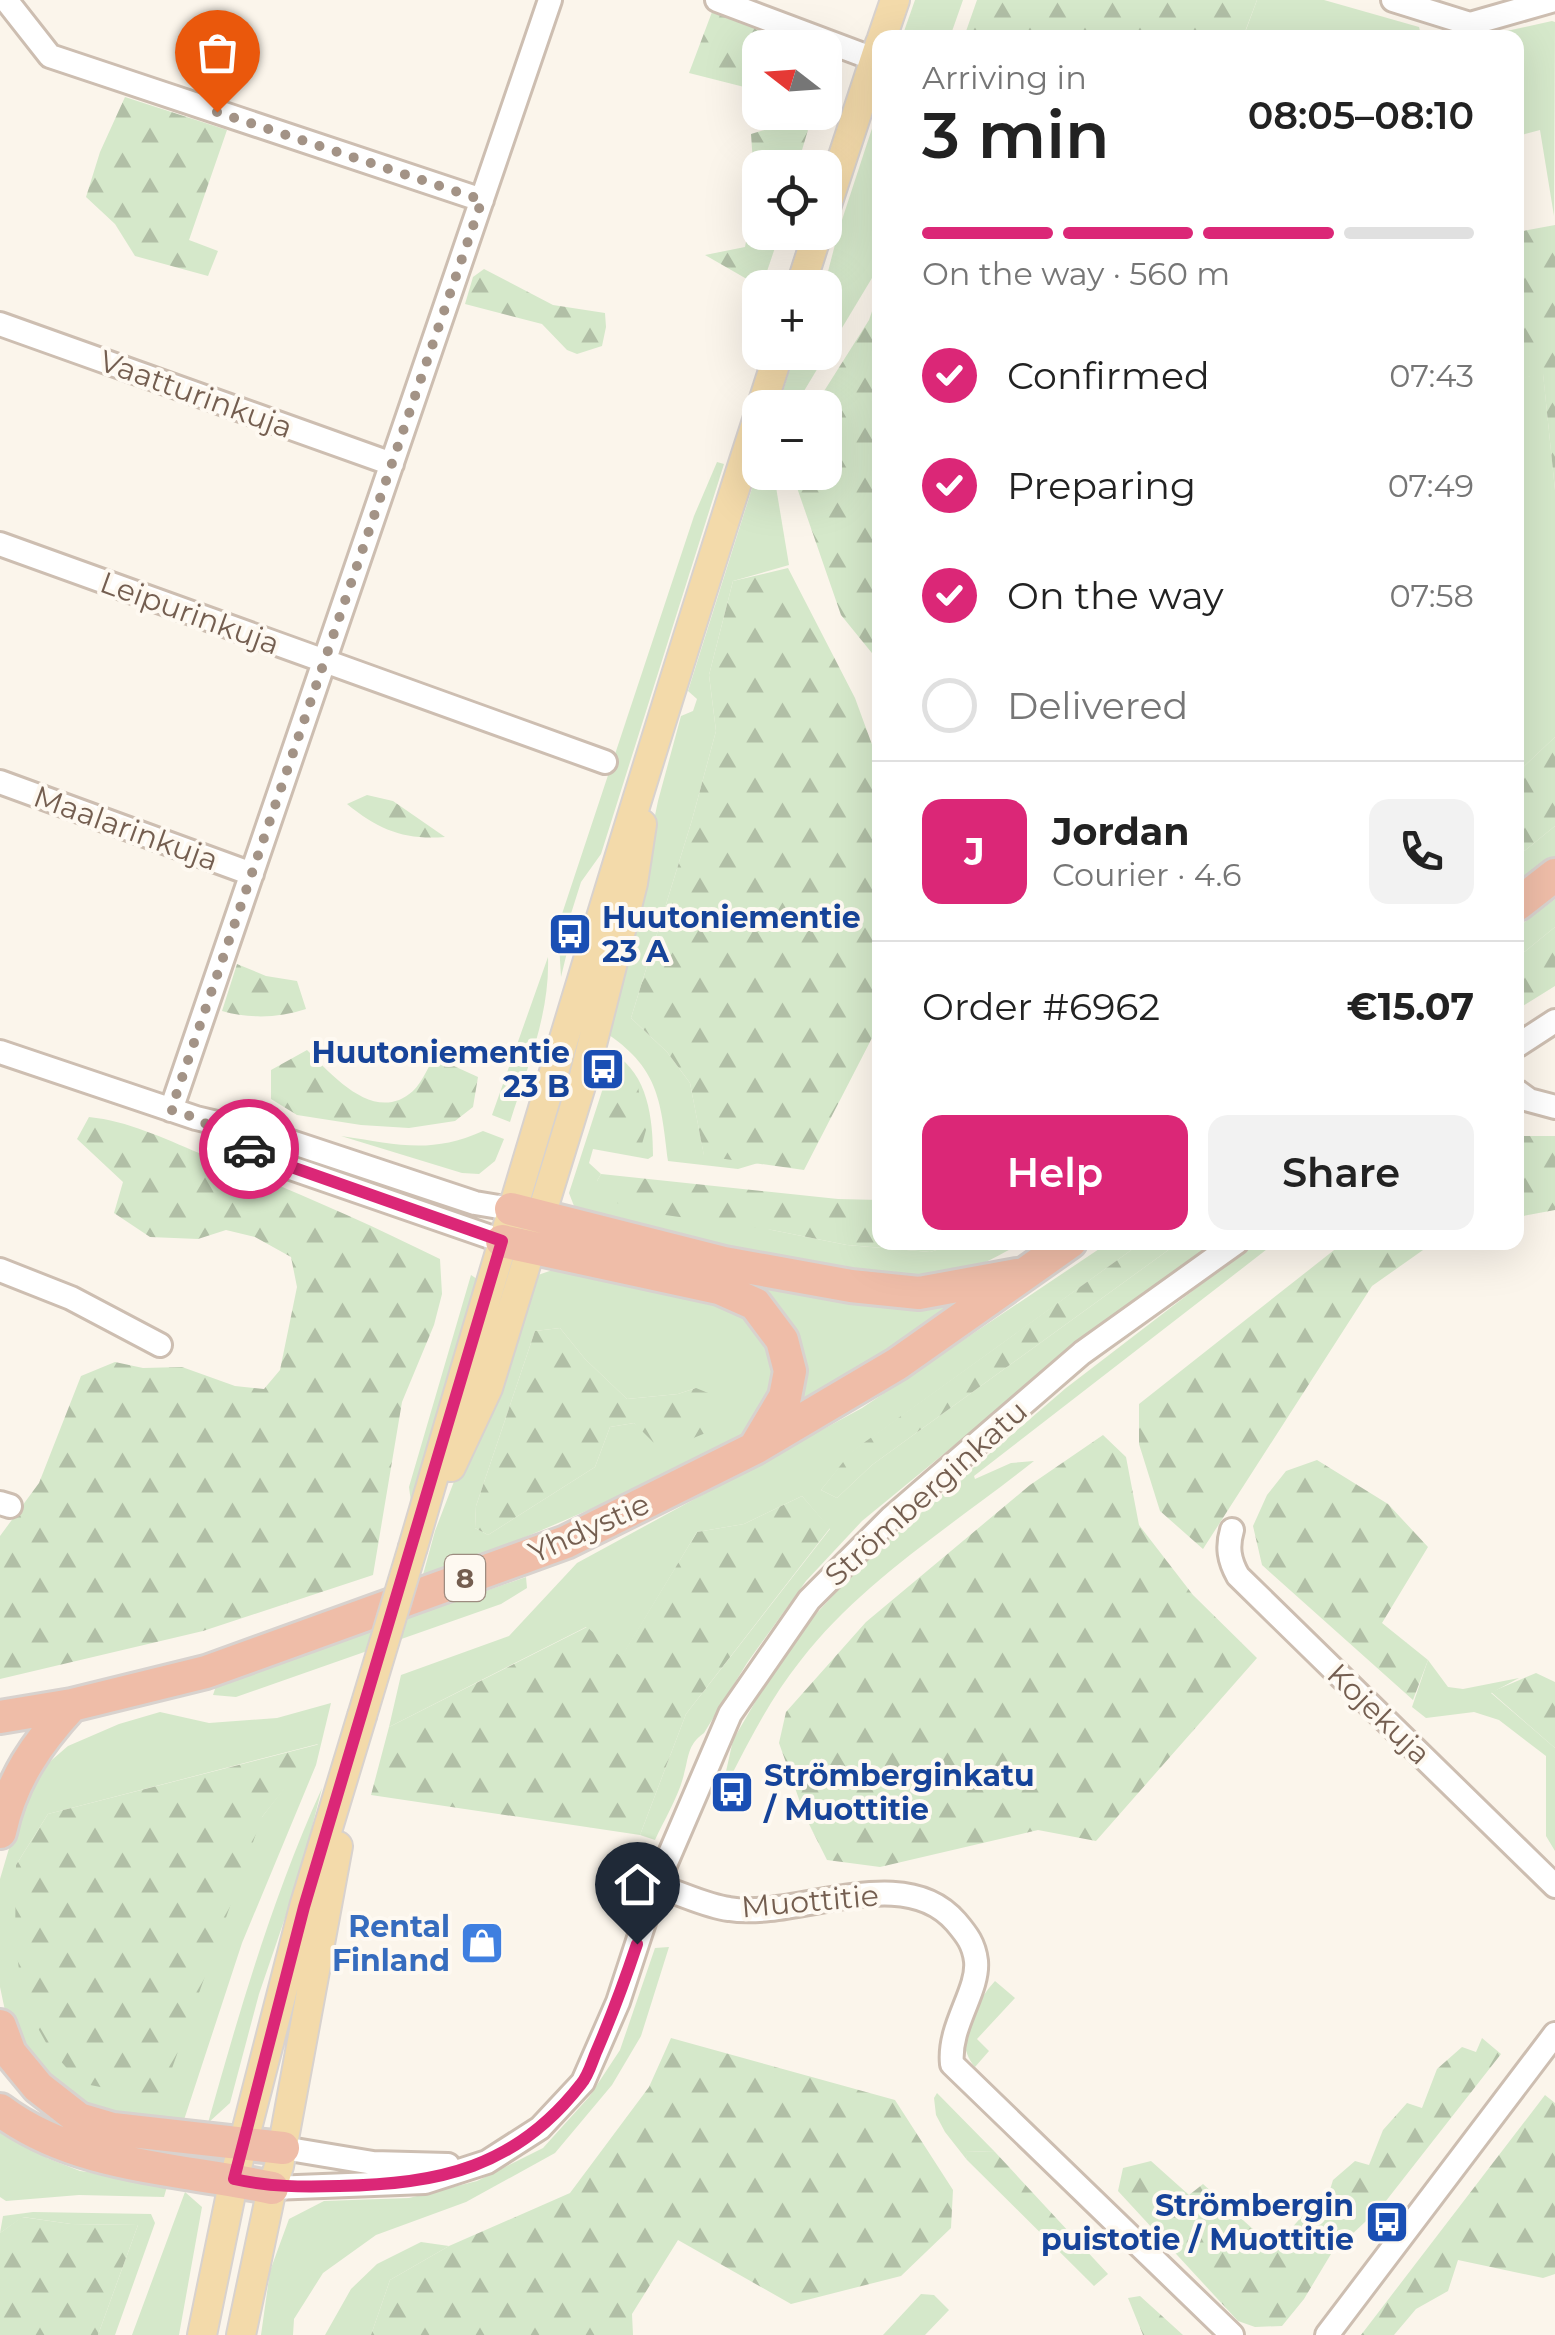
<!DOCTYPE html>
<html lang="en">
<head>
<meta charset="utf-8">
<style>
  body { margin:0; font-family:Montserrat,sans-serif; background:#f2f2f2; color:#222; height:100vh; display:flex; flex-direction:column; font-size:38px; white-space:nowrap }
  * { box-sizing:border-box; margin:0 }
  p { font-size:32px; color:#767676 }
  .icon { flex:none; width:55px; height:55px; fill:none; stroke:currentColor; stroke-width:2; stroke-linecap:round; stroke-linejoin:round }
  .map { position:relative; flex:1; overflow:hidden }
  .side { position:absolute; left:872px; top:30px; width:652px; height:1220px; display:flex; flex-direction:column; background:#fff; border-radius:20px; box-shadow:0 10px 40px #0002 }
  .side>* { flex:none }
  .needle { width:65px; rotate:287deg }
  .fabs { position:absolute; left:742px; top:30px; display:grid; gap:20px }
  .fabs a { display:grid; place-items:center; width:100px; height:100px; border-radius:20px; background:#fff; box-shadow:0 10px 40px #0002; font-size:50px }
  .pin { position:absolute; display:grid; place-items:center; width:85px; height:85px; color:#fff; margin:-102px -42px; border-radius:50% 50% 50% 0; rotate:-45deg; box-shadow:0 0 10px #0007 }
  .pin .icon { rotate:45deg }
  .courier { position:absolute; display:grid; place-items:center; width:100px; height:100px; margin:-50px; border:8px solid #db2777; border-radius:50%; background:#fff; color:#222; box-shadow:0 2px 12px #0007 }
  .head em { font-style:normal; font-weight:600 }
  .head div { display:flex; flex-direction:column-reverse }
  .head { display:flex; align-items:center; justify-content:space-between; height:170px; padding:0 50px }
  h1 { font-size:65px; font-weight:600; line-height:75px }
  .bar { display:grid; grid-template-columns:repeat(4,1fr); gap:15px 10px; align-content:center; height:120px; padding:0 50px }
  .bar i { height:12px; border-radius:8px; background:#e0e0e0 }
  .bar .active { background:#db2777 }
  .bar p { grid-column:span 4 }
  .line { display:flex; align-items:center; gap:25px; padding:0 50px; border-top:2px solid #e0e0e0 }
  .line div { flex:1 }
  .round { display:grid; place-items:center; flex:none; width:105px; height:105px; border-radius:20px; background:#f2f2f2 }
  ol { padding:0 50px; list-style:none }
  li { display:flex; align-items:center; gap:30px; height:110px }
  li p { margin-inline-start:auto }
  li .icon { padding:10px; border-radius:50%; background:#db2777; color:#fff; stroke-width:4 }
  li:last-child { color:#767676 }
  li i { width:55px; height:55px; border:5px solid #e0e0e0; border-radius:50% }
  .primary-button { display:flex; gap:20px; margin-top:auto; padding:20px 50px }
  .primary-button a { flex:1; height:115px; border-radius:20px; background:#db2777; color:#fff; font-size:40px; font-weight:600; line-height:115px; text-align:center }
  .primary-button a+a { background:#f2f2f2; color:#222 }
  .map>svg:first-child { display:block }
</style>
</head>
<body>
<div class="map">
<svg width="1555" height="2335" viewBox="0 0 1555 2335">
  <defs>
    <pattern id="forest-firs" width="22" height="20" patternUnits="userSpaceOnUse" patternTransform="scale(2.5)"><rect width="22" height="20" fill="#d5e8ca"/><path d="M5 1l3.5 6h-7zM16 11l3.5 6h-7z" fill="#b1bfa6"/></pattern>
  </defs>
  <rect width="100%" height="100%" fill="#fbf5eb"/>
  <!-- green -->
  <path fill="#d5e8ca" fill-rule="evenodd" d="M915,0H963L950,37H902Z
    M1257,0H1324L1419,27L1421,35L1418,38H1243Z
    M1552,21L1555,22L1554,216L1540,130L1518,136V38L1449,37H1479Z
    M880,104V252L872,278L804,391L799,407H778L795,353L825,352L824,287L839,229Z
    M1543,373L1555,490V737L1518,772V379Z
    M717,462L724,464L601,854L581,882L563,939L568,948L561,977L558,926L694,516Z
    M760,463V472L780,473L776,487L789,565L733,581L709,675L716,731L692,820L631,1018L667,1052L690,1083L704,1155L758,1163L738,1169L668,1161C661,1104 660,1070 609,1035L658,801L681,716L693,711L697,699L688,691Z
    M1555,826V858L1518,887V856Z
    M1555,899V927L1518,957V927Z
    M548,957C550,1014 527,1068 510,1122L492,1115Z
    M614,1054C648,1074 653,1119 653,1156L648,1159L593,1149L589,1163L601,1174L597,1181L772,1230L847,1245L930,1252L959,1243H1023C1005,1251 986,1264 967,1270C883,1298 661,1235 574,1206L569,1193Z
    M483,1131L504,1139L495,1161L479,1174L462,1173L341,1136C397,1144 429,1155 483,1131Z
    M1108,1243H1141L852,1452L821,1490L837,1498L872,1465L1178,1243H1212L1041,1374L862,1521L806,1581L747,1663L704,1733C687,1745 689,1757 684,1774C679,1796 664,1820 655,1840L640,1835L686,1714L830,1529L802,1496L744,1524L697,1532L621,1658L586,1627L389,1727L401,1675L509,1636L577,1563L862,1408Z
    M1255,1243H1275L974,1476L975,1479L1011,1463L1034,1461C955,1524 863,1580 801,1660C772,1696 751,1737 730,1778L725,1776L733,1740L775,1668L814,1616L865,1561L1066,1388Z
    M564,1266L735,1306L770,1342L776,1375L761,1420L739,1438L649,1484L421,1582L435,1531L529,1286L538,1275ZM560,1328L585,1359L627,1399L678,1394L696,1388L648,1434L634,1423L610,1427L595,1467L488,1535L475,1528L476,1506L535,1331Z
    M471,1275L477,1279L412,1510L409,1487Z
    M739,1275L965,1300L795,1407Z
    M526,1577L527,1588L501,1604L236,1697L213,1695L217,1683Z
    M1428,1660L1448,1687L1463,1689L1519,1678L1491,1693L1555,1748V1851L1546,1836V1756L1499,1720L1474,1712L1426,1718L1412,1707Z
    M331,1703L316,1765L242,1943L182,2126L133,2120L67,2097L35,2067L7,2020L0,1987V1879L23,1801L39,1771L68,1746L119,1724L160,1712L209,1723L277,1718ZM318,1744L262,1817L16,1865L48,1814Z
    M322,1788L300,1874L259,1994L230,2103L208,2123C240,2009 273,1896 322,1788Z
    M669,1947L641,2036L612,2085L555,2153L466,2202L376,2235L323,2273L294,2319L293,2335H261L270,2271L289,2219L324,2201L409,2198L477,2181L543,2148L589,2097L620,2050L655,1948Z
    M995,1981L1015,1998L977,2039L989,2051L975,2067C951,2040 975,2004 995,1981Z
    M937,2093L995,2152L966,2151L967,2160L945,2132L936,2115L934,2098Z
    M0,2124L47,2158L80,2171L168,2183L164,2197L79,2195L6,2201L0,2197Z
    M185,2192L202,2207L179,2335H132Z
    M33,2212L151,2214L155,2223L115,2335H98L138,2225L71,2224L23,2217L0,2233L3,2216Z
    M421,2242L449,2246L390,2280L371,2335H325L351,2289L377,2264Z
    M921,2294L934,2295L949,2310L925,2335H883Z"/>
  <!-- forest -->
  <path fill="url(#forest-firs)" d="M977,0H1257L1243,37H964Z
    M712,12L809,47L760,48V91L689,73Z
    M125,97L227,130L189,240L218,251L208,276L135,256L115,224L86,197L100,152Z
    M772,113H813L797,167L760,168V232L780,233L763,283L752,282L705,255L745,247L755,192L751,134L774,127Z
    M1555,225V490L1543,374L1518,379V232Z
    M484,269L553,305L605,313L606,327L602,346L577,354L567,350L542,324L465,304L473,277Z
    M880,288V663L841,615L794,479L796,473L825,472V408L814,407L869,320Z
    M788,568L855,698L874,750L880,801V931L873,984V1036L804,1170L704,1156L690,1083L667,1052L631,1018L692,820L716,731L709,675L733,581Z
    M1555,737V826L1518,856V772Z
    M367,795L393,801L445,837C404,840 379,830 347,804Z
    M1555,927V986L1518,1009V957Z
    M237,964L266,976L297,981L306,1009C279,1018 250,1019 222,1011Z
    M307,1050C333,1076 375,1125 413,1091C422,1082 428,1068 434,1057L478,1077L473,1107L455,1121L409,1128L361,1125L297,1115L271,1099V1070Z
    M618,1072L638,1087L646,1130L640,1151L601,1138Z
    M89,1117C128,1121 163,1138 199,1153C280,1185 362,1220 440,1259L442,1294L434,1325L402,1402L373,1575L203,1631L0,1679V1536L39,1483L81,1376L115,1362L143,1368L182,1367L235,1386L264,1389L280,1370L297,1287L291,1257L255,1237L226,1230L198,1239L150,1237L114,1213L123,1182L77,1139Z
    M1518,1136H1555V1210L1518,1217Z
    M601,1174L838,1199L880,1200V1242L959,1243L930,1252L847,1245L772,1230L644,1212L605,1199L597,1181Z
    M1141,1243H1178L872,1465L837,1498L821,1490L851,1452Z
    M1343,1243H1433L1372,1286L1203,1549L1160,1511L1139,1444V1404Z
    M560,1328L585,1359L627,1399L678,1394L696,1388L713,1395L716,1412L708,1432L662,1451L634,1423L610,1427L595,1467L488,1535L475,1528L476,1506L535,1331Z
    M1103,1435L1126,1457L1139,1525L1193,1595L1257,1658L1096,1841L1038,1830L880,1867L827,1860L805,1816L779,1743L786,1712L866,1622L1030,1485Z
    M1317,1460L1388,1504L1428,1547L1382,1623L1428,1660L1413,1700L1262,1565L1253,1526L1267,1495L1286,1471Z
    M802,1496L830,1528L686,1714L640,1835L371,1795L389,1727L587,1627L621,1657L697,1532L744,1524Z
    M1536,1673L1555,1682V1748L1491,1692Z
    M320,1744L262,1817L161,2099L80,2083L49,2048L24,2003L15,1942L16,1865L48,1814Z
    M671,2038L895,2100L953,2190L951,2228L901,2276L791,2304L678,2240L632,2314L633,2335H371L390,2280L449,2246L570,2193L649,2087Z
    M1482,2038L1501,2054L1382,2206L1331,2254L1304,2299L1282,2326L1255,2327L1238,2321L1118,2191L1123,2168L1151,2161L1189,2195L1203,2184L1274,2248L1304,2214L1321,2219L1333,2180L1355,2161L1369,2165L1383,2130L1407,2103L1422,2108L1437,2069L1462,2047L1476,2052Z
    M1545,2095L1555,2103V2274L1543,2278L1458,2260L1448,2291L1416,2309L1394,2335H1361Z
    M965,2151L995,2152L1108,2274L1094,2286L967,2160Z
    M22,2217L71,2224L138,2225L98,2335H0V2233Z
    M1140,2296L1183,2335H1143L1128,2298Z"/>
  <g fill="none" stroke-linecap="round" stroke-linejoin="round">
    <!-- minor casing -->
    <g stroke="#cdbeb1" stroke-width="28">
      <path id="minor" d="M6,0L50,56L482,200
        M717,0L874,59
        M1393,0L1470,24L1554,0
        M0,324L392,464
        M0,544L605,762
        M0,782L252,874
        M1518,1045L1555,1021
        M0,1052L196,1118L276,1137L475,1203L511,1209
        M1518,1092L1529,1100L1555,1107
        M171,1110L550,0
        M216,1130L265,1159L502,1241
        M0,1270L71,1298L160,1345
        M0,1503L10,1506
        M1232,1530C1227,1547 1229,1560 1238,1576L1555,1886
        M656,1886C679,1892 705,1906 729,1909C797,1920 903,1860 956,1922C967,1935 974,1944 976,1961C979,1991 948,2026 952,2064L1232,2335
        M283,2148L373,2163L448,2165
        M272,2188L425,2182L487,2162L540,2128L583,2082L618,2002L656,1886L730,1714L809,1600L892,1517L1082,1353L1237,1242
        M1327,2335L1555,2034"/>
    </g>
    <!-- major casing -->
    <g stroke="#d8d2ce" stroke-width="32">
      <path id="major" d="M882,38L895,0
        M825,211L880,43
        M800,288L818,232
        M761,408L779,352
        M451,1467L488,1388L584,1076L633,883L642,824
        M413,1547C524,1167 638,788 760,411
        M202,2335L234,2179L304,1907L362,1716
        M241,2335L272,2188L279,2166L338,1846"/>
    </g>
    <!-- highway casing -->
    <g stroke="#d8d2ce" stroke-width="38">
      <path id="highway" d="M1518,904L1555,875
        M511,1209L724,1263L851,1286L919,1293L1017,1275
        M502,1241L719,1288L755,1304L782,1340L790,1371L785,1397L757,1444
        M0,1717L72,1705L206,1672L566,1542L755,1448L897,1364L1070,1242
        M0,1832C11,1780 37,1743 72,1705
        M0,2026L10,2053L38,2087L79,2119L113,2129L283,2148
        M0,2110C77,2168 180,2168 272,2188"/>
    </g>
    <!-- minor -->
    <use href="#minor" stroke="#fff" stroke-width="22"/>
    <!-- major -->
    <use href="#major" stroke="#f3daaa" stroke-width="28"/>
    <!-- highway -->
    <use href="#highway" stroke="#efbda8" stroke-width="32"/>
    <!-- major-bridge casing -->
    <g stroke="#d8d2ce" stroke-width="32" stroke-linecap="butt">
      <path id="major-bridge" d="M362,1716L413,1547"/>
    </g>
    <!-- major-bridge -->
    <use href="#major-bridge" stroke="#f3daaa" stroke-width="28"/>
  </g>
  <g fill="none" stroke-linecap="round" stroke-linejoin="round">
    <!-- done -->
    <path stroke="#a39386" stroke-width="10" stroke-dasharray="0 18" d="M217,112L482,200L171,1110L196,1118L249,1149"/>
    <!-- route -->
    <path stroke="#db2777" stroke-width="12" d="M249,1149L266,1158L502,1241L304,1907L234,2179C270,2187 302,2187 339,2186C439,2184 516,2168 581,2084C589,2075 592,2061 597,2050C612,2015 625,1980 637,1944"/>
  </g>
  <!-- icons -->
  <defs>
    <g id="bus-square" transform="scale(2.25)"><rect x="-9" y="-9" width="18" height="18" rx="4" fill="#1a4fb4" stroke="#fef9f1"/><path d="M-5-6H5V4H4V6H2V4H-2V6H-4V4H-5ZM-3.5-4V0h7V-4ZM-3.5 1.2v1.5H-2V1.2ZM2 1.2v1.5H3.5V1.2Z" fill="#fff"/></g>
    <g id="shop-square" transform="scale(2.25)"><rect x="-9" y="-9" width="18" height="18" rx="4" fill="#3f7fe0" stroke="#fef9f1"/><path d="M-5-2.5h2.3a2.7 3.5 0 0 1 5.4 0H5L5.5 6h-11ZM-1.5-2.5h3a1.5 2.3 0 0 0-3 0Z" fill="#fff"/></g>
  </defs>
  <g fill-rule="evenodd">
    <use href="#bus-square" x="570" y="934"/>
    <use href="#bus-square" x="603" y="1069"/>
    <use href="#bus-square" x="732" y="1792"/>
    <use href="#shop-square" x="482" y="1943"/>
    <use href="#bus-square" x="1387" y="2222"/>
  </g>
  <g text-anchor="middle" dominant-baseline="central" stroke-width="8" stroke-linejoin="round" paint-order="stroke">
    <!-- shield labels -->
    <rect fill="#fef9f1" stroke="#9d8c80" stroke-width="2.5" x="445" y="1555" width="40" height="46" rx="8"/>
    <g font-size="28" font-weight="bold" fill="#745e50">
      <text x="465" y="1578">8</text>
    </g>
    <!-- street labels -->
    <g font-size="30" fill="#745e50" stroke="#fef9f1">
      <text transform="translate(196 394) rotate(20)">Vaatturinkuja</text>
      <text transform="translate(190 613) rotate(20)">Leipurinkuja</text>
      <text transform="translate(126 828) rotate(20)">Maalarinkuja</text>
      <text transform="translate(926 1493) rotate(-42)">Strömberginkatu</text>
      <text transform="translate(589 1528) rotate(-24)">Yhdystie</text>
      <text transform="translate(1379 1714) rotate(44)">Kojekuja</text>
      <text transform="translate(810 1901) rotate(-5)">Muottitie</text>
    </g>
    <!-- transit labels -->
    <g font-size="30" font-weight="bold" fill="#164399" stroke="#fef9f1" text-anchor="start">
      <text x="602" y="917">Huutoniementie<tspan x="602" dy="34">23 A</tspan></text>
      <text x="570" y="1052" text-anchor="end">Huutoniementie<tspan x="570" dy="34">23 B</tspan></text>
      <text x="764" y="1775">Strömberginkatu<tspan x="764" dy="34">/ Muottitie</tspan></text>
      <text x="1354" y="2205" text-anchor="end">Strömbergin<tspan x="1354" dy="34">puistotie / Muottitie</tspan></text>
    </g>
    <!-- shop labels -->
    <g font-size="30" font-weight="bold" fill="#366cbe" stroke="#fef9f1" text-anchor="end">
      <text x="450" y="1926">Rental<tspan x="450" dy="34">Finland</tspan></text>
    </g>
  </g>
</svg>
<div class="fabs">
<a><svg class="needle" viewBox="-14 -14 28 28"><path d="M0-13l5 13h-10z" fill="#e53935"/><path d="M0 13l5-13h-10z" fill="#767676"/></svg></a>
<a><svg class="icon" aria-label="locate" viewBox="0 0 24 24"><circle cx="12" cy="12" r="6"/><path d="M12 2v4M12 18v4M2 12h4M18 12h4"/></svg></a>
<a>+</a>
<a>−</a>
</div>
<div class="pin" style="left:217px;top:112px;background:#ea580c"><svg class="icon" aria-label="bag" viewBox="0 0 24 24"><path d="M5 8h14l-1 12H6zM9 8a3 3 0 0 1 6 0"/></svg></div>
<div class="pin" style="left:637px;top:1944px;background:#1f2937"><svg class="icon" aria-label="home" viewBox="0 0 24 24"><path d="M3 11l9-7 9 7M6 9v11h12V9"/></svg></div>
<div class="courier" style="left:249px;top:1149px"><svg class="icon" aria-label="car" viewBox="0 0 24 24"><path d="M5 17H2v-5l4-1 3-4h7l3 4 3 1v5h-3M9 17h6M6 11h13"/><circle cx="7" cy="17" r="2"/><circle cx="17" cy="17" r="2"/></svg></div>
<section class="side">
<div class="head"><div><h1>3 min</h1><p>Arriving in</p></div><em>08:05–08:10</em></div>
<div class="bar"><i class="active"></i><i class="active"></i><i class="active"></i><i></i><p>On the way · 560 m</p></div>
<ol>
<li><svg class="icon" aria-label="check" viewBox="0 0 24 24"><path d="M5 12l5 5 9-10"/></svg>Confirmed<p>07:43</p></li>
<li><svg class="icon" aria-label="check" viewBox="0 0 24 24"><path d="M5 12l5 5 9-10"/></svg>Preparing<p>07:49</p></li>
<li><svg class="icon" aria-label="check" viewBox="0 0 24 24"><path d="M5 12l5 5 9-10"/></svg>On the way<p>07:58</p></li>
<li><i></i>Delivered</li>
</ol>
<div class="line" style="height:180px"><b class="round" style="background:#db2777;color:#fff">J</b><div><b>Jordan</b><p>Courier · 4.6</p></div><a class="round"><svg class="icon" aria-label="phone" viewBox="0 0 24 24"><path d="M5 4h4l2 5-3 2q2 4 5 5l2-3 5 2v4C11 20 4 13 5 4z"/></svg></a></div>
<div class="line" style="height:130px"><div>Order #6962</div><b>€15.07</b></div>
<div class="primary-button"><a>Help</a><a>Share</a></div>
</section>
</div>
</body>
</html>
